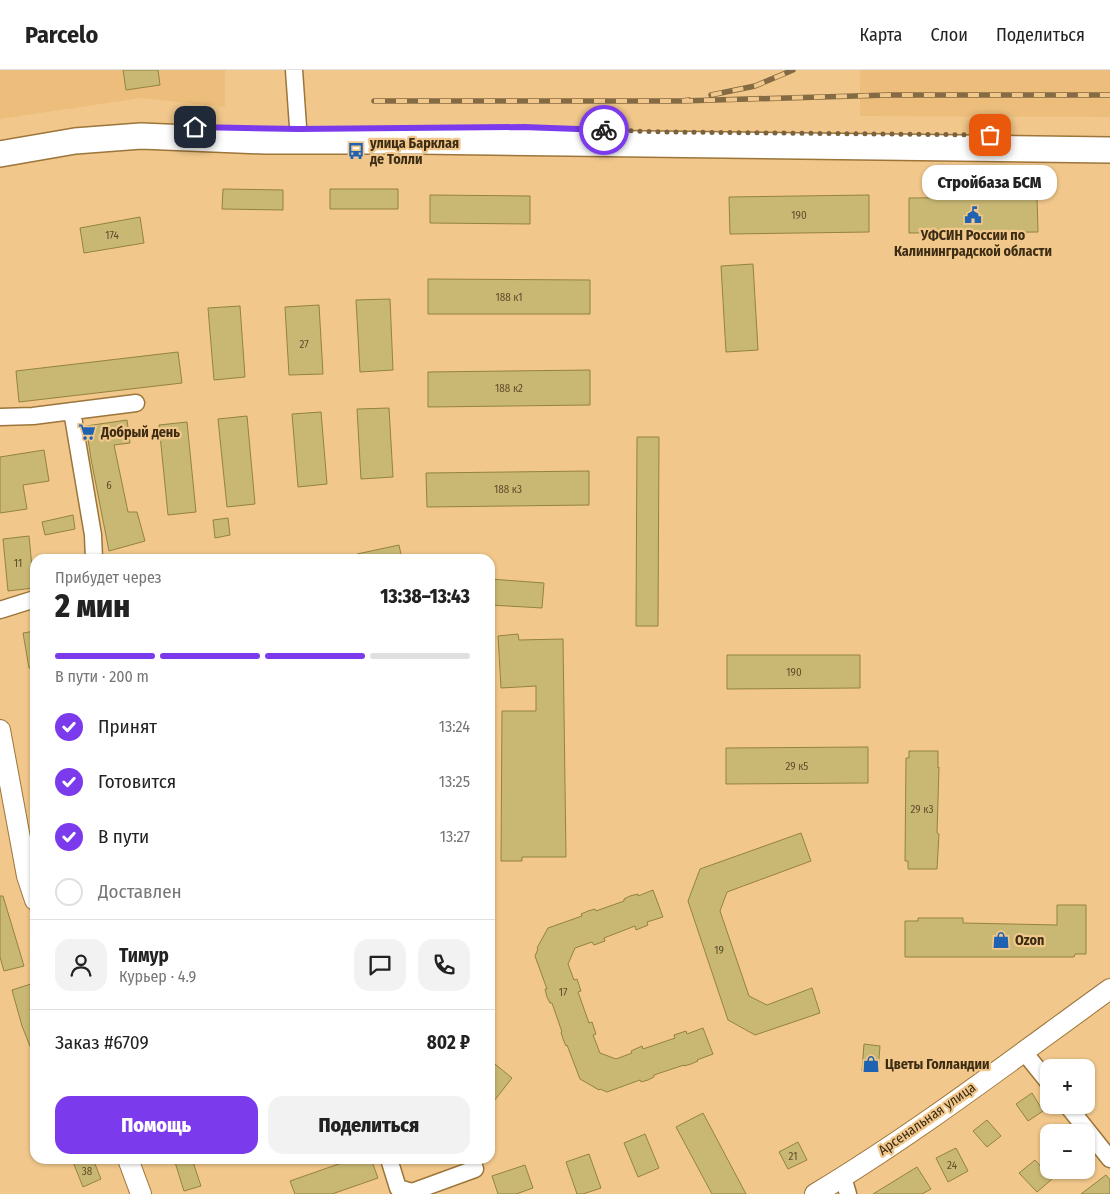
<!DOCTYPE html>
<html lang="ru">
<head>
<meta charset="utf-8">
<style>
  body { margin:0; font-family:"Fira Sans Condensed",sans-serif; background:#f2f2f2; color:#222; height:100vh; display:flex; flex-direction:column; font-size:19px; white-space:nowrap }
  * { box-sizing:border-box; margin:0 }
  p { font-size:16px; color:#767676 }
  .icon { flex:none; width:28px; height:28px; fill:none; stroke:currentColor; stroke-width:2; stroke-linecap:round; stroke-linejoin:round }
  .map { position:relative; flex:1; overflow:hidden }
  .panel { position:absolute; left:30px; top:484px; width:465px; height:610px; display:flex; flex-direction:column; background:#fff; border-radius:15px; box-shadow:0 1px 4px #0004 }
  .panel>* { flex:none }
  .fabs { position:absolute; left:1040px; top:989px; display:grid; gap:10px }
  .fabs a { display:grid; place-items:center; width:55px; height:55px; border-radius:10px; background:#fff; box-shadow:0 1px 4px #0004; font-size:25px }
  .pin { position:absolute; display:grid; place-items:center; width:42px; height:42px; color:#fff; margin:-21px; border-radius:10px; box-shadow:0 2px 8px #0006 }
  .courier { position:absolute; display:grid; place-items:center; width:50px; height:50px; margin:-25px; border:4px solid #7c3aed; border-radius:50%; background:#fff; color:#222; box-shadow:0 1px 6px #0007 }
  .bubble { position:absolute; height:35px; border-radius:15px; background:#fff; box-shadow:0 1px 4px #0004; font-size:16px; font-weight:800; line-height:35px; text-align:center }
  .head em { font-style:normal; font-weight:800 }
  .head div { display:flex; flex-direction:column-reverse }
  .head { display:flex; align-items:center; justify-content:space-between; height:85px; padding:0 25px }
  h1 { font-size:32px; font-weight:800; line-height:38px }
  .bar { display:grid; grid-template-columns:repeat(4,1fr); gap:8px 5px; align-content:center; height:60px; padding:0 25px }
  .bar i { height:6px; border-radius:4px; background:#e0e0e0 }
  .bar .current { background:#7c3aed }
  .bar p { grid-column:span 4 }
  .line { display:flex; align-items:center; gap:12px; padding:0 25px; border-top:1px solid #e0e0e0 }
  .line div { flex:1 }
  .round { display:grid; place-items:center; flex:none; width:52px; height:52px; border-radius:15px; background:#f2f2f2 }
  ol { padding:0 25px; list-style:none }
  li { display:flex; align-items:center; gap:15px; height:55px }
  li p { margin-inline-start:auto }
  li .icon { padding:5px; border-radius:50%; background:#7c3aed; color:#fff; stroke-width:4 }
  li:last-child { color:#767676 }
  li i { width:28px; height:28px; border:2px solid #e0e0e0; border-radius:50% }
  .action { display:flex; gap:10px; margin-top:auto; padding:10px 25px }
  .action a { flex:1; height:58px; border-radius:15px; background:#7c3aed; color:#fff; font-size:20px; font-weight:800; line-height:58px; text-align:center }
  .action a+a { background:#f2f2f2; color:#222 }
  header { display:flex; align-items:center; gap:30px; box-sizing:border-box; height:70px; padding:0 25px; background:#fff; border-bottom:1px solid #e0e0e0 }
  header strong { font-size:24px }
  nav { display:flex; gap:28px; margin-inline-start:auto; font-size:18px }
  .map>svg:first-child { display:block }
</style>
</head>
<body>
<header>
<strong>Parcelo</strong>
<nav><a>Карта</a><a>Слои</a><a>Поделиться</a></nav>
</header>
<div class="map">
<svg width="1110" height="1124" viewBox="0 0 1110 1124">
  <rect width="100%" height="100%" fill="#f1c78b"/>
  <!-- built -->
  <path fill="#edbe7b" d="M0,0H225V37L141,28L0,49Z
    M860,0H1110V47L860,46Z"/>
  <!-- building -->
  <path fill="#c9b874" stroke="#93833f" d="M123,0H158L160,15L126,20Z
    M223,119L283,120V140L222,139Z
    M330,119H398V139H330Z
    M430,125L530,126V154L430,153Z
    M869,125V162L730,164L729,127Z
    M1037,127L1038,162L909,163V128Z
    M140,147L144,173L84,183L80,158Z
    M753,194L758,280L726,282L721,196Z
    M428,209L590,210V244H428Z
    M390,229L393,300L360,302L356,230Z
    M319,235L323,304L289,305L285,237Z
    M240,236L245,307L214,310L208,238Z
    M178,282L182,313L19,332L16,301Z
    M590,300V335L428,337V302Z
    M389,338L393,407L361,409L357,339Z
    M321,342L327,414L298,417L292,344Z
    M247,346L255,434L227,437L218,349Z
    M127,350L130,373L114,375L128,442H137L145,471L109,481L91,389L86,356Z
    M187,352L196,442L168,445L159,355Z
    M637,367H659L658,556H636Z
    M44,380L49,411L23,415L27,439L0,443V387Z
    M589,401V435L427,437L426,403Z
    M73,445L75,459L45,465L42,452Z
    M228,448L230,465L215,468L213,450Z
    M29,466L34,518L8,521L3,469Z
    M399,475L402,489H358L357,484Z
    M490,509L544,513L542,538L490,535Z
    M35,561V598H29L23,563Z
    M518,564L519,570L563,569L566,787H522V791H501L502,641H536V616L501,618L498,566Z
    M727,585H860V618L727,619Z
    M868,677V713L726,714V678Z
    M909,681H938V698L939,697L937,763L939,764L937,799H908V791H905L906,688H909Z
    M801,763L811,791L727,822L720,841L749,926L767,935L812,918L820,943L755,965L728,950L688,831L700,799Z
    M653,820L663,847L647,852L648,855L636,860L635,856L604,868L605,871L594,875L592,872L575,878L568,894L574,910L577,909L581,921L578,922L589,953L592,952L596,964L593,965L600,983L616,989L632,983L631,981L642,976L643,979L675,968L674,965L686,961L687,964L703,958L713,984L697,990L698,991L691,994L684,996V995L654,1005V1007L648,1010L641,1012L640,1010L607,1022L600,1019L599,1020L580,1009L567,975L566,976L563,969L561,962H562L552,933H550L547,927L545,919H547L535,886L538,879L537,878L548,858L582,846L581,844L588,841L595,839L596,841L624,831V829L630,826L638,824V826Z
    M0,826H3L24,896L4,901L0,887Z
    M1057,835H1086V884H1075L1074,887H905V851H918V848H963V853L1057,855Z
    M31,914L35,927L34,986L22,956L12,920Z
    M864,974L880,976L878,1002L862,1001Z
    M490,990L512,1008L490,1036Z
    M1032,1023L1043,1041L1028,1051L1016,1034Z
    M703,1043L746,1124H712L676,1057Z
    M987,1050L1001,1066L987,1077L973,1061Z
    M645,1064L659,1098L638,1107L624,1073Z
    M798,1072L807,1090L788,1099L779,1082Z
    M956,1078L968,1101L948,1112L936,1088Z
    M589,1084L601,1118L583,1124H577L566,1092Z
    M82,1089H93L101,1109L83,1117L73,1092Z
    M174,1089H192L201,1116L184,1121Z
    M353,1089H371L378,1108L332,1124H295L290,1111Z
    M1035,1090L1052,1109L1037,1122L1019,1103Z
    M525,1095L533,1118L516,1124H498L492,1106Z
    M917,1097L931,1119L922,1124H873Z
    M1106,1105L1110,1110V1124H1081Z"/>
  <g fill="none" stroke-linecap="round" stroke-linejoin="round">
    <!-- minor casing -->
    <g stroke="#9c753a" stroke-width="19">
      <path id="minor" d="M294,0L299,71
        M72,341L93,465L94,489
        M0,347L33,346L136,333
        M0,540L35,529
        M1024,982L1049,1013
        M1067,1035L1110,1089
        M389,1089L398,1118L412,1122L475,1099L472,1089
        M843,1107L848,1124"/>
    </g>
    <!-- tertiary casing -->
    <g stroke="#9c753a" stroke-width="22">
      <path id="tertiary" d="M0,660L27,806L35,830
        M128,1089L141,1124
        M815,1124C918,1062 1013,989 1110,919"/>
    </g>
    <!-- primary casing -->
    <g stroke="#9c753a" stroke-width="28">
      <path id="primary" d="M0,84L75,71L141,66L265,71H419L1110,80"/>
    </g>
    <!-- minor -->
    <use href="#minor" stroke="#fff" stroke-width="16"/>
    <!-- tertiary -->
    <use href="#tertiary" stroke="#fff" stroke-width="20"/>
    <!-- primary -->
    <use href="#primary" stroke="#fff" stroke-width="25"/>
    <!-- rail casing -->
    <g stroke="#856b43" stroke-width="5.5">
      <path id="rail" d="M711,25L755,16L793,0
        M374,31H682L689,30
        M682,31L889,25H1110"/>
    </g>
    <!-- rail -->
    <use href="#rail" stroke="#f1c78b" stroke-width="4" stroke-dasharray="11" stroke-linecap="butt"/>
  </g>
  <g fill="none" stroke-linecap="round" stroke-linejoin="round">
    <!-- done -->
    <path stroke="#7b623d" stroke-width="5" stroke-dasharray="0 9" d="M604,60L666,62L990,65"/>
    <!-- route -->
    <path stroke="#7c3aed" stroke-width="6" d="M195,57L298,59L524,57L604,60"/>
  </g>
  <!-- icons -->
  <defs>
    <g id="bus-bare" transform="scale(1.35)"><path d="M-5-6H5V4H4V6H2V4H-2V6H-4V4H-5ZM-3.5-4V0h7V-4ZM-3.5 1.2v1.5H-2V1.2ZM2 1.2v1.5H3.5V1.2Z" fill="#2062b2" stroke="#f1c78b" stroke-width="2.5" paint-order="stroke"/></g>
    <g id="civic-bare" transform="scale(1.35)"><path d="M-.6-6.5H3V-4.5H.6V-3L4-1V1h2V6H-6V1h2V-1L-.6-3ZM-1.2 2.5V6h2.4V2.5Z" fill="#2062b2" stroke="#f1c78b" stroke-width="2.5" paint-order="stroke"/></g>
    <g id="supermarket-bare" transform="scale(1.35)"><path d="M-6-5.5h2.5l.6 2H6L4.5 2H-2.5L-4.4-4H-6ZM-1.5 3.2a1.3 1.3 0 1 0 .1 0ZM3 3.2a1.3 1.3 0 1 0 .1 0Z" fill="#2062b2" stroke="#f1c78b" stroke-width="2.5" paint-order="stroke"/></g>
    <g id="shop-bare" transform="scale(1.35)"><path d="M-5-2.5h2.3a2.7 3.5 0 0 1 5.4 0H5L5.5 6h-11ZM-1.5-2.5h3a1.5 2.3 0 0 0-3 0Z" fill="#2062b2" stroke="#f1c78b" stroke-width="2.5" paint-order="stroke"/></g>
  </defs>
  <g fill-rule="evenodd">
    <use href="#bus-bare" x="356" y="81"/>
    <use href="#civic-bare" x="973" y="145"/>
    <use href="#supermarket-bare" x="87" y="362"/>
    <use href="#shop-bare" x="1001" y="870"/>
    <use href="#shop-bare" x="871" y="994"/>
  </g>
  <g text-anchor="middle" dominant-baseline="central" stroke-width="4.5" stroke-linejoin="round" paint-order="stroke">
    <!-- number labels -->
    <g font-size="11" fill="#5f4f2b">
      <text x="799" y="145">190</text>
      <text x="112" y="165">174</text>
      <text x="509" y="227">188 к1</text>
      <text x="304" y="274">27</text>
      <text x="509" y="318">188 к2</text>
      <text x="109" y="415">6</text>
      <text x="508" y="419">188 к3</text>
      <text x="18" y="493">11</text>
      <text x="794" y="602">190</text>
      <text x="797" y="696">29 к5</text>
      <text x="922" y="739">29 к3</text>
      <text x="719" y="880">19</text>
      <text x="563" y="922">17</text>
      <text x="793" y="1086">21</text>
      <text x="952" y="1095">24</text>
      <text x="87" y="1101">38</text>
    </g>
    <!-- poi labels -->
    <g font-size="14" font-weight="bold" fill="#3c2c13" stroke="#f1c78b" text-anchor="start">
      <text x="370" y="73">улица Барклая<tspan x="370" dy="16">де Толли</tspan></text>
      <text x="973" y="165" text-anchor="middle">УФСИН России по<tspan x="973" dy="16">Калининградской области</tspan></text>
      <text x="101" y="362">Добрый день</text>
      <text x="1015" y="870">Ozon</text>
      <text x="885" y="994">Цветы Голландии</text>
    </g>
    <!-- street labels -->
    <g font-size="14" fill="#3c2c13" stroke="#f1c78b">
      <text transform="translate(927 1049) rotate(-35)">Арсенальная улица</text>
    </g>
  </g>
</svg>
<div class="fabs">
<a>+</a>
<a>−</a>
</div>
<div class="pin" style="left:990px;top:65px;background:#ea580c"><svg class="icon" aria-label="bag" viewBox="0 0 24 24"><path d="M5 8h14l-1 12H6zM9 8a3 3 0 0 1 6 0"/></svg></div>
<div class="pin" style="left:195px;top:57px;background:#1f2937"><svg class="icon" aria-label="home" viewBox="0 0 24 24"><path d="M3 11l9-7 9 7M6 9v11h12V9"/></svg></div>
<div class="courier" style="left:604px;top:60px"><svg class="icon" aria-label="bike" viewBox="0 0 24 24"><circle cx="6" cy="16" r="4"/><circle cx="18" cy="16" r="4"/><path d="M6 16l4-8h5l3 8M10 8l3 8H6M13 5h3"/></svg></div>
<div class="bubble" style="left:922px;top:95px;width:135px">Стройбаза БСМ</div>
<section class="panel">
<div class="head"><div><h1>2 мин</h1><p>Прибудет через</p></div><em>13:38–13:43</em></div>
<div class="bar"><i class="current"></i><i class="current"></i><i class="current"></i><i></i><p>В пути · 200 m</p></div>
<ol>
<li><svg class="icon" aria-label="check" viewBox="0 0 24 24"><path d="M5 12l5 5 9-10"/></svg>Принят<p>13:24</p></li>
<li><svg class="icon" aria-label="check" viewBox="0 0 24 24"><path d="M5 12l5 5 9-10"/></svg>Готовится<p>13:25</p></li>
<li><svg class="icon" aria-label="check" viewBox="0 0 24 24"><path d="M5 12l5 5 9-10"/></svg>В пути<p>13:27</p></li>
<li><i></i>Доставлен</li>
</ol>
<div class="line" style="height:90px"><a class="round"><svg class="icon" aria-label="person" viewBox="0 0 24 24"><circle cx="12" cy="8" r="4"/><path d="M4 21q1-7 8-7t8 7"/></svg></a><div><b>Тимур</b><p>Курьер · 4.9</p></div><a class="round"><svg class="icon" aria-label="chat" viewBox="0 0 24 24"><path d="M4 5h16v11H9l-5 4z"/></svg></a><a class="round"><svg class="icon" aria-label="phone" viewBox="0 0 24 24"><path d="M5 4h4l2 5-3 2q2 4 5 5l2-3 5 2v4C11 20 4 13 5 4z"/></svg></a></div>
<div class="line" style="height:65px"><div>Заказ #6709</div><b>802 ₽</b></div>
<div class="action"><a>Помощь</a><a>Поделиться</a></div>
</section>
</div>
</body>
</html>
